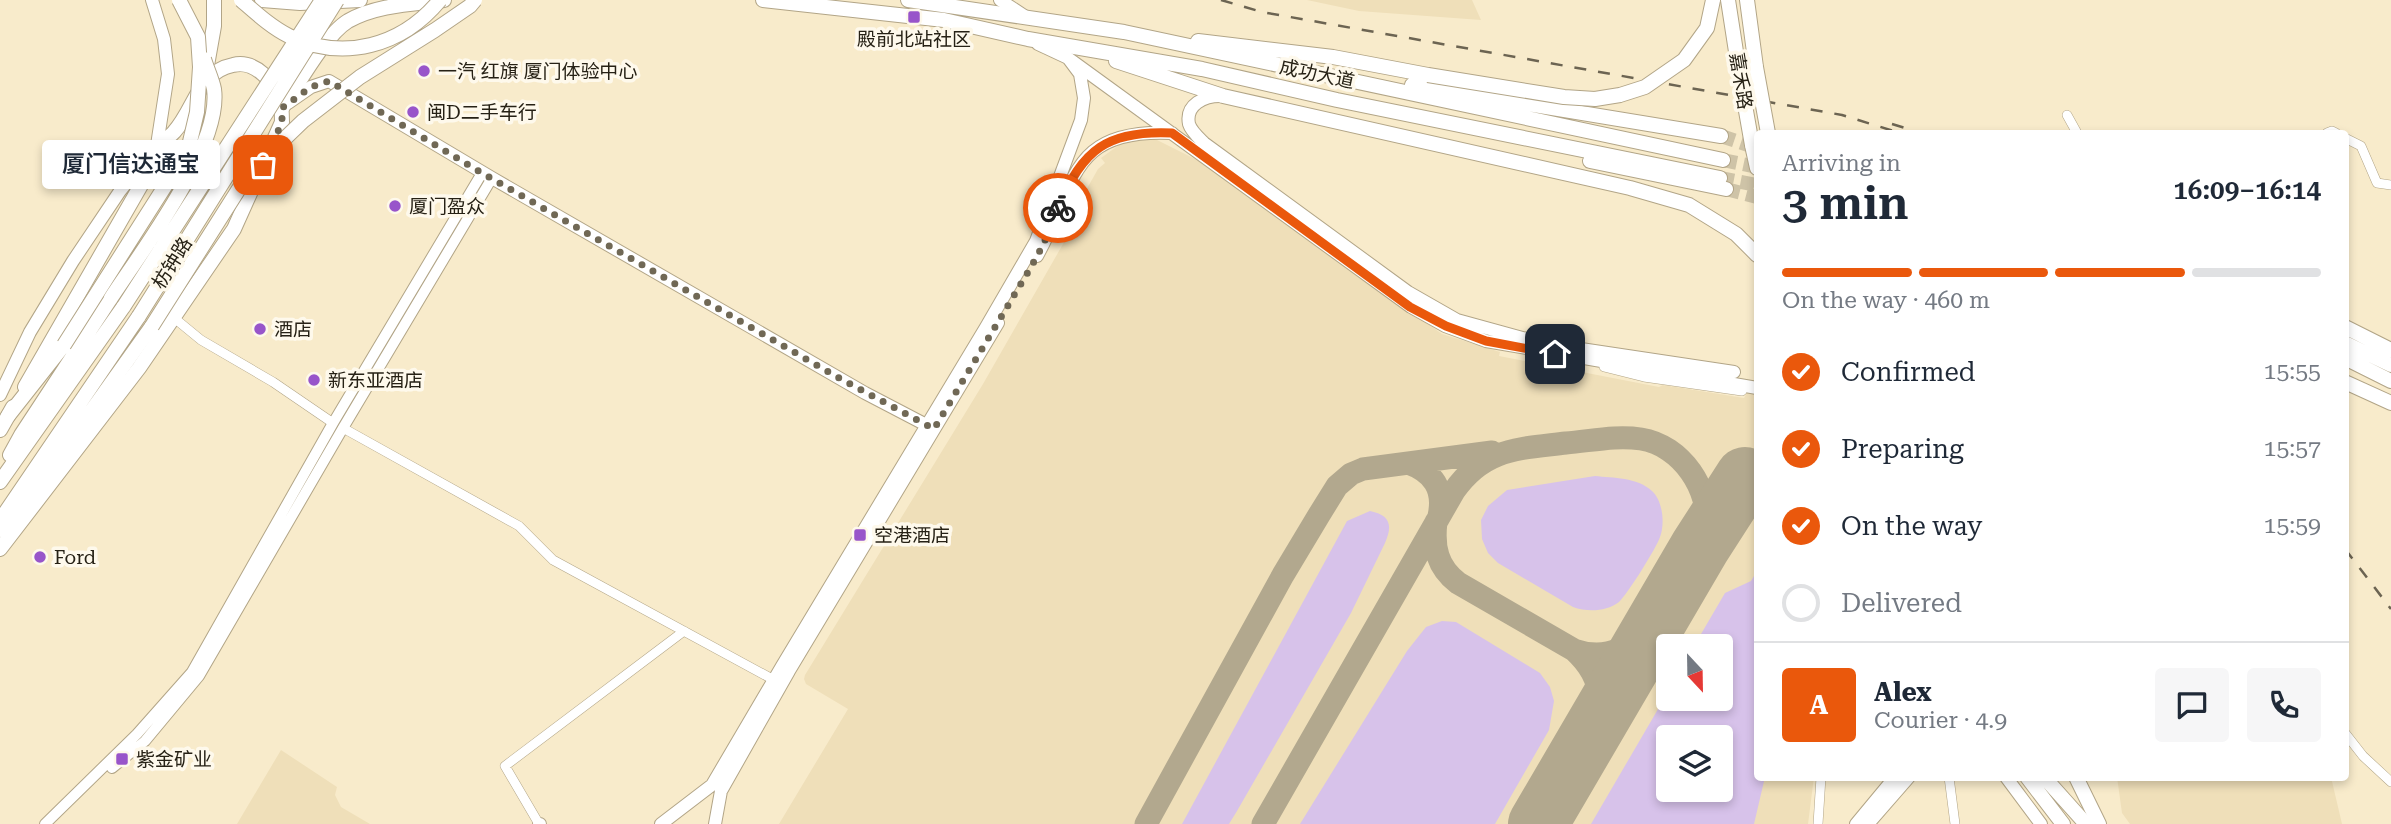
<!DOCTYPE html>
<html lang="en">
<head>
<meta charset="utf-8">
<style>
  body { margin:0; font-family:"Roboto Serif","Noto Sans SC",serif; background:#f6f6f7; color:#1f2937; height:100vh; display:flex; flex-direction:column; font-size:26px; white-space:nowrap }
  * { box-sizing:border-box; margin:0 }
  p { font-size:23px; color:#747a83 }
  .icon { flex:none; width:38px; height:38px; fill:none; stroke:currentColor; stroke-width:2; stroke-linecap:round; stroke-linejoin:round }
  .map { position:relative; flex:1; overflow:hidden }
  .side { position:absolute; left:1754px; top:130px; width:595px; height:651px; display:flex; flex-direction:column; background:#fff; border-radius:7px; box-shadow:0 4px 10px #0003 }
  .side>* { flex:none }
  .needle { width:46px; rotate:158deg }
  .fabs { position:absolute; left:1656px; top:634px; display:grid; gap:14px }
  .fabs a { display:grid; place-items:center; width:77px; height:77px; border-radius:7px; background:#fff; box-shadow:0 4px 10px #0003; font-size:35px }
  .pin { position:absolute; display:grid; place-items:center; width:60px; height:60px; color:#fff; margin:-30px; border-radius:14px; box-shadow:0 4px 10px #0006 }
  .courier { position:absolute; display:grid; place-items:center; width:70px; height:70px; margin:-35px; border:5px solid #ea580c; border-radius:50%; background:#fff; color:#222; box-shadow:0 2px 9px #0007 }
  .bubble { position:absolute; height:49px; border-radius:7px; background:#fff; box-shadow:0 4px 10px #0003; font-size:23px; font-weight:600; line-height:49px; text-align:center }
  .headline em { font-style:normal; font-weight:600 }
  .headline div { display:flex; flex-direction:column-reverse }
  .headline { display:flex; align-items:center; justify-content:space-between; height:119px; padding:0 28px }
  h1 { font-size:46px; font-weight:600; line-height:52px }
  .bar { display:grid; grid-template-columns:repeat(4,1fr); gap:10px 7px; align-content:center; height:84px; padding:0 28px }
  .bar i { height:9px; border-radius:5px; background:#e0e1e3 }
  .bar .active { background:#ea580c }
  .bar p { grid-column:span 4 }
  .line { display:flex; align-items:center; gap:18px; padding:0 28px; border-top:2px solid #e0e1e3 }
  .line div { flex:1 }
  .round { display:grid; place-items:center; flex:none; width:74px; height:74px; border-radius:7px; background:#f6f6f7 }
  ol { padding:0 28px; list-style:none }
  li { display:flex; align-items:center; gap:21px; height:77px }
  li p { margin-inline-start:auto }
  li .icon { padding:7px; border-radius:50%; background:#ea580c; color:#fff; stroke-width:4 }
  li:last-child { color:#747a83 }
  li i { width:38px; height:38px; border:4px solid #e0e1e3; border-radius:50% }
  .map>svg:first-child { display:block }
</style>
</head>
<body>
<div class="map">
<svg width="2391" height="824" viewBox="0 0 2391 824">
  <rect width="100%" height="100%" fill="#f8ebcb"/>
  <!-- built -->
  <path fill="#efdfb9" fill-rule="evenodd" d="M1307,0H1472L1481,20L1359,11Z
    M1140,138L1155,139L1197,160L1442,334L1500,352L1499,356L1659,387L1663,385L1744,398L1757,376V777H1814L1808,824H779L848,709L806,684L804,679L805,675L983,384L1067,237L1062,233L1098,169L1105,163L1101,158L1119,145ZM1668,646H1720V698H1668ZM1668,737H1720V789H1668Z
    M281,750L337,787L335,795L341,807L370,824H237Z
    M2117,777H2331L2342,824H2130L2122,813Z"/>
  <!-- green -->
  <path fill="#d7c2ea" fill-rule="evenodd" d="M1595,476C1613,478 1637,477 1652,491C1663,501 1665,524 1660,537C1657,547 1627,595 1619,602C1606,612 1587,612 1573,607L1498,563L1488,553L1482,539L1481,520L1488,506L1507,490Z
    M1370,511C1390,515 1393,525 1385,543L1351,613L1237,811L1229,824H1182L1347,521Z
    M1757,571V777H1765L1754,824H1591L1668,692V698H1720V646H1694L1725,593L1751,581ZM1668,737H1720V789H1668Z
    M1442,621L1456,622L1540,673L1550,687L1554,701L1549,730L1495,824H1300L1407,651L1426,627Z"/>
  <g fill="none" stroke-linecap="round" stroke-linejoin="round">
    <!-- taxiway -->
    <path stroke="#b2a88e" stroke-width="23" d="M1408,463C1433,472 1445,489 1439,516
      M1436,522C1433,547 1437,567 1458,583L1574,650
      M1146,824L1283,575L1319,515L1337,486L1351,474L1363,469L1492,452
      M1263,824L1454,491C1484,448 1518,449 1566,443C1591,441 1616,435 1641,439C1681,445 1712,490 1706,530C1703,545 1692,559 1685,573C1661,614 1631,670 1574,650C1622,694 1591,730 1565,775"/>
    <!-- runway -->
    <path stroke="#b2a88e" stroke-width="60" d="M1538,824L1700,547L1745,477"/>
    <!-- trunk-tunnel -->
    <path stroke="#cec3a7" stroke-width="14" stroke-dasharray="14 7" stroke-linecap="butt" d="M1721,136L1757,148
      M1723,160L1757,167
      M1720,178L1757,185
      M1726,189L1757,197"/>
    <!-- minor casing -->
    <g stroke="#b2a587" stroke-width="10">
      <path id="minor" d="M2067,115L2077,133
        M2327,133L2332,131L2336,133
        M2345,138L2361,146L2377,183L2391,185
        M173,317L201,340L273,382L333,423
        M1604,367L1644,377L1742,391
        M343,428L519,526L553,560L774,680
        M2345,733L2363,756L2391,782
        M1949,777L1955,824
        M539,824L505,766L684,631
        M1818,824L1821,777"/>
    </g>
    <!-- tertiary casing -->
    <g stroke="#b2a587" stroke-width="12">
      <path id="tertiary" d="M112,768L145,741L199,676L343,428L492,178
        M45,824L137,734L192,672L333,423L482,173"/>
    </g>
    <!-- secondary casing -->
    <g stroke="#b2a587" stroke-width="14">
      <path id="secondary" d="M1000,0L1026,17
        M1038,44L1068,58L1411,307L1445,326L1486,341L1757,388
        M1220,96C1205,96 1185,104 1189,124C1191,131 1199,138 1204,143L1408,292L1457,320L1541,343L1734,372
        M288,103L311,87L329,81L492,178L865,393L934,429
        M1037,256C1077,185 1067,128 1172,133
        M0,395L30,332L73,261L120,191L157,145L168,74L164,39L152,0
        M2006,777L2041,824
        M539,824H540
        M661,824L712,785L782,666L986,327L1036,241L1081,120L1084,98L1080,74L1068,58
        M715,824L721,791L789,671L998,323
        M1856,824L1895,777
        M1868,824L1909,777"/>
    </g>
    <!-- primary casing -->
    <g stroke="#b2a587" stroke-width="16">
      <path id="primary" d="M1728,0L1739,71
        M1747,0L1756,67
        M1752,145L1757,168
        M0,430L13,407
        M0,549L139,368L234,229L282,122C282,99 279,89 263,74C254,66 245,62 233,65C198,72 195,109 174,132C170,137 162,141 157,145L152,166L25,387
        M2027,777L2063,824
        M2044,777L2086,824"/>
    </g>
    <!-- trunk casing -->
    <g stroke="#b2a587" stroke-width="16">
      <path id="trunk" d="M262,0L300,3L360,0
        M763,0L944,20L1028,39L1202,69L1337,100L1720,178
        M908,0L1124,32L1723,160
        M1198,41L1333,57L1428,75
        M1116,61L1223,96L1630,188L1689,205L1736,234L1757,255
        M206,71L214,26V0
        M1412,85L1721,136
        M282,108C298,85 325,35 348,21C376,5 412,4 444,0
        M1590,161L1726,189
        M2345,327L2391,350
        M2345,343L2391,365
        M2345,358L2391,381
        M2345,382L2391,403
        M8,416L64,345
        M10,455L21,435L111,298
        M0,482L124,306
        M3,516L139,316
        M0,530L27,501L152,326
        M2076,777L2099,824"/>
    </g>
    <!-- minor -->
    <use href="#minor" stroke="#fff" stroke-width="9"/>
    <!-- tertiary -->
    <use href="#tertiary" stroke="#fff" stroke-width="10"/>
    <!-- secondary -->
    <use href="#secondary" stroke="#fff" stroke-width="12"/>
    <!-- primary -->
    <use href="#primary" stroke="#fff" stroke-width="14"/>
    <!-- trunk -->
    <use href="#trunk" stroke="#fff" stroke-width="14"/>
    <!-- rail -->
    <path stroke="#6c6452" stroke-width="2.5" stroke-dasharray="12 12" stroke-linecap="butt" d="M1221,0L1262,12L1842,115L1900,133
      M1892,124L1921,133
      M2345,549L2391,609"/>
    <!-- primary-bridge casing -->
    <g stroke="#b2a587" stroke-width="16" stroke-linecap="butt">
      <path id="primary-bridge" d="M1756,67L1768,133
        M1739,71L1752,145"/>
    </g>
    <!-- trunk-bridge casing -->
    <g stroke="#b2a587" stroke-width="16" stroke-linecap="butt">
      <path id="trunk-bridge" d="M241,0C256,13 271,27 289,36C344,62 402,46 440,0
        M1428,75L1564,97L1595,99L1620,95L1645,87L1684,60L1707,28L1713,0
        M111,298C143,249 222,146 214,89C212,79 207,69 204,59
        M124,306L322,0
        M139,316L337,0
        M152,326L249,173L303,121L360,77L435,30L470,6L475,0
        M64,345L188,150L197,112L200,67L198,37L179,0"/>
    </g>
    <!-- primary-bridge -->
    <use href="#primary-bridge" stroke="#fff" stroke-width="14"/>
    <!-- trunk-bridge -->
    <use href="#trunk-bridge" stroke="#fff" stroke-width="14"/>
  </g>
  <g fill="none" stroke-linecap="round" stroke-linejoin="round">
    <!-- done -->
    <path stroke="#706855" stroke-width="7" stroke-dasharray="0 12.6" d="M263,165L282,122V108L311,87L329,81L482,173L841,379L934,429L1031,267L1043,245L1058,208"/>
    <!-- route -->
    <path stroke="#ea580c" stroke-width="9" d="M1058,208C1082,149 1108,130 1172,133L1410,307L1446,326L1486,341L1555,354"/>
  </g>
  <!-- markers -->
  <g fill="#9855ca" stroke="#fef9ec" stroke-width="2.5">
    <rect x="907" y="10" width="14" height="14" rx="3.5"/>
    <circle cx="424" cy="71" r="7"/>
    <circle cx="413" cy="112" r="7"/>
    <circle cx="395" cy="206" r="7"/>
    <circle cx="260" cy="329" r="7"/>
    <circle cx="314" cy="380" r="7"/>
    <rect x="853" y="528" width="14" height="14" rx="3.5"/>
    <circle cx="40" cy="557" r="7"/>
    <rect x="115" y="752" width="14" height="14" rx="3.5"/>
  </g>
  <g text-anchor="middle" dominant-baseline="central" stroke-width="7" stroke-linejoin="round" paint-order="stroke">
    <!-- poi labels -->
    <g font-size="19" fill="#262115" stroke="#fef9ec" text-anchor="start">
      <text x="914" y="39" text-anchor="middle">殿前北站社区</text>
      <text x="438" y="71">一汽 红旗 厦门体验中心</text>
      <text x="427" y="112">闽D二手车行</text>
      <text x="409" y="206">厦门盈众</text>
      <text x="274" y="329">酒店</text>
      <text x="328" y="380">新东亚酒店</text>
      <text x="874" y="535">空港酒店</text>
      <text x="54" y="557">Ford</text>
      <text x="136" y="759">紫金矿业</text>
    </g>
    <!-- street labels -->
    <g font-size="19" fill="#262115" stroke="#fef9ec">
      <text transform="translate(1317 74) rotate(12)">成功大道</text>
      <text transform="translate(1741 81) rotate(81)">嘉禾路</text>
      <text transform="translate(172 263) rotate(-58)">枋钟路</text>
    </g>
  </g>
</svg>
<div class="fabs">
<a><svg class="needle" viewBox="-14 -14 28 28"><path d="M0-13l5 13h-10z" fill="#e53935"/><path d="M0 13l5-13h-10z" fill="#747a83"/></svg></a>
<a><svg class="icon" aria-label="layers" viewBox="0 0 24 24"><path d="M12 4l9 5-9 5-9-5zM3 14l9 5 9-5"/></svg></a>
</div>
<div class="pin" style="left:263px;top:165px;background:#ea580c"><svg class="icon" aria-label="bag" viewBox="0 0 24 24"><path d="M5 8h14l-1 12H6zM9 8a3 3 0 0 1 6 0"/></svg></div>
<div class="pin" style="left:1555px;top:354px;background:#1f2937"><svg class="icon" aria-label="home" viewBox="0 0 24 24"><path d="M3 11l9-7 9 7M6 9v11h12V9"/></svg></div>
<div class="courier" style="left:1058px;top:208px"><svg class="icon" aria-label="bike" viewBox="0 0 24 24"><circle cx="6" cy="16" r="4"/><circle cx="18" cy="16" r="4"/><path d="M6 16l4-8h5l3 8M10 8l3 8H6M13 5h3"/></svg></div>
<div class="bubble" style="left:42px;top:140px;width:178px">厦门信达通宝</div>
<section class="side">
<div class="headline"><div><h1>3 min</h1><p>Arriving in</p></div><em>16:09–16:14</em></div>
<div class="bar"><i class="active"></i><i class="active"></i><i class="active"></i><i></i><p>On the way · 460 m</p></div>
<ol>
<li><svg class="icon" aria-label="check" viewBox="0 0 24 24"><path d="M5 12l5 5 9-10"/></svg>Confirmed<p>15:55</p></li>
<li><svg class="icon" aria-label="check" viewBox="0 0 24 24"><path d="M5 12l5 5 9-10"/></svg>Preparing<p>15:57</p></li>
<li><svg class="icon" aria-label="check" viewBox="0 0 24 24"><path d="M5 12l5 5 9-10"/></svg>On the way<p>15:59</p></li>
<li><i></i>Delivered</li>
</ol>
<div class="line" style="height:126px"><b class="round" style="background:#ea580c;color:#fff">A</b><div><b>Alex</b><p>Courier · 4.9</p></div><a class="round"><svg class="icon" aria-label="chat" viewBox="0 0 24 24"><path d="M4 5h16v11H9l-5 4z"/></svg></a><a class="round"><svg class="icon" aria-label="phone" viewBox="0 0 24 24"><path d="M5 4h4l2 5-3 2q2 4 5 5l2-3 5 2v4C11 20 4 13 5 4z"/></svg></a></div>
</section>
</div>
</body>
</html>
